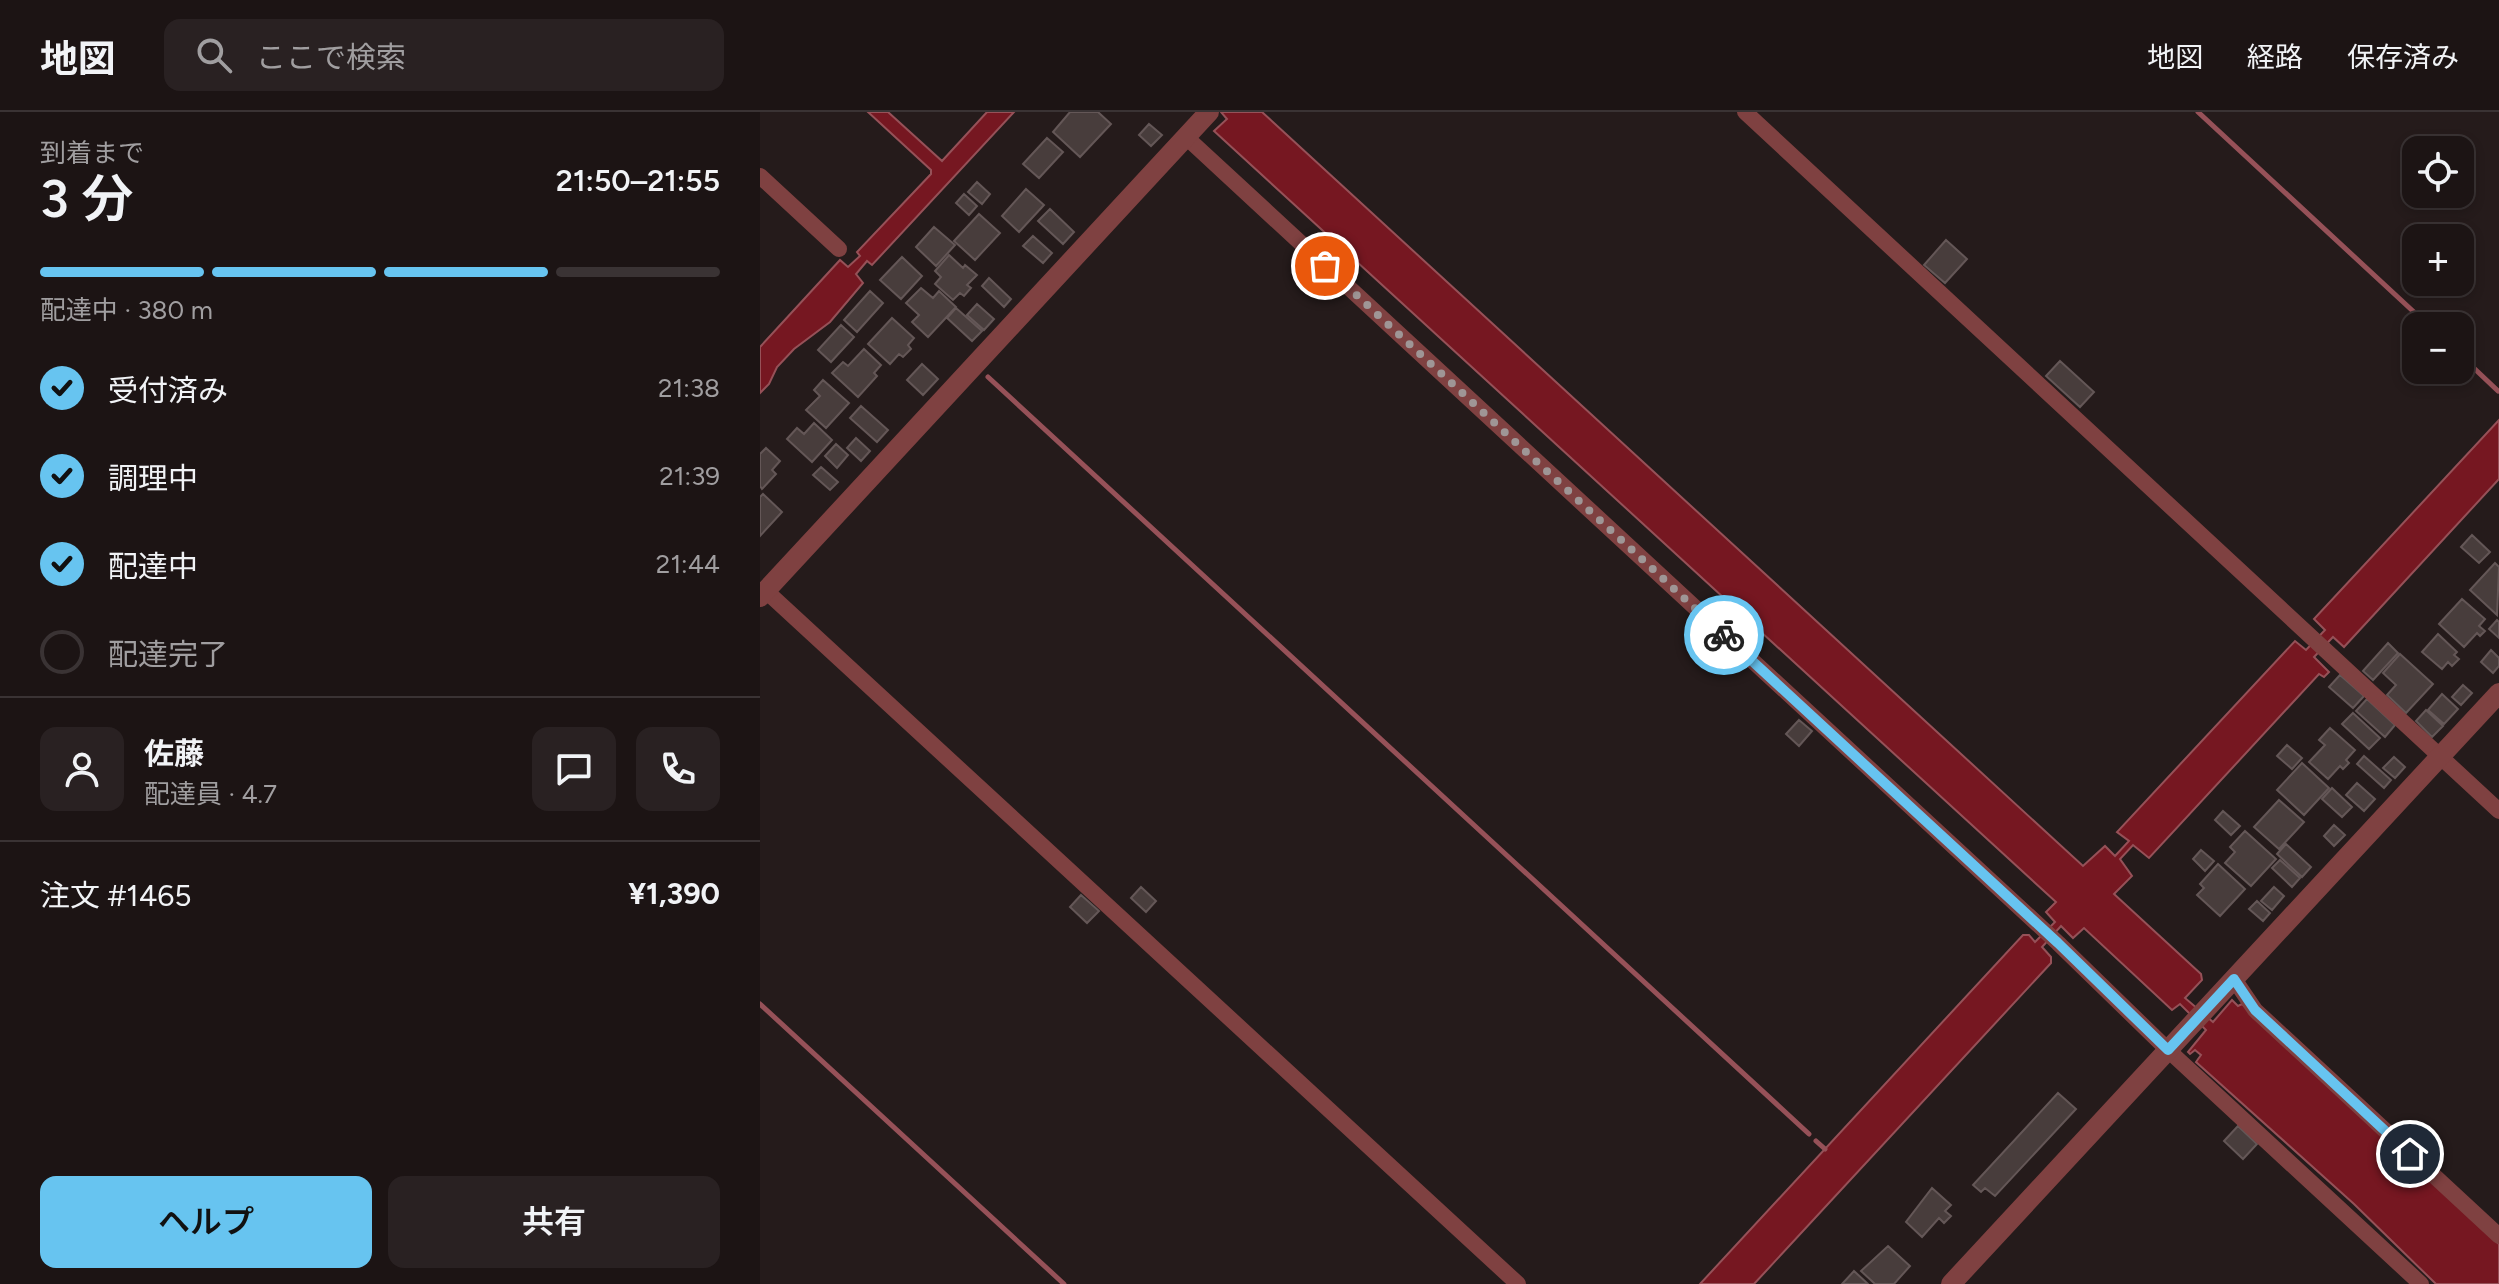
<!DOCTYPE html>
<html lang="ja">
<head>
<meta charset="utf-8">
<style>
  body { margin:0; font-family:Figtree,"Noto Sans JP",sans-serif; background:#292122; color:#f1f3f6; height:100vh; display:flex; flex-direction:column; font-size:30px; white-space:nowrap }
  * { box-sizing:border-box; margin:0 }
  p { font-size:26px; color:#a09ea0 }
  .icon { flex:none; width:44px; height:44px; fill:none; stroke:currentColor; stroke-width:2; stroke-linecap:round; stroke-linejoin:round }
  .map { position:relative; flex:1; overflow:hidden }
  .details { display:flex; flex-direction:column; background:#1c1414; width:760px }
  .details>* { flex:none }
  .fabs { position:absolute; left:1642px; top:24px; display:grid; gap:16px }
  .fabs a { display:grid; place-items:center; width:72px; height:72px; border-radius:16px; background:#1c1414; box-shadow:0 4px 12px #0003,0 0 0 2px #3a3334; font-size:40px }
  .pin { position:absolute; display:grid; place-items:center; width:68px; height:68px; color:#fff; margin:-34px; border:4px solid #fff; border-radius:50%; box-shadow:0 2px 8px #0007 }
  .courier { position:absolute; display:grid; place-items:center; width:80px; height:80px; margin:-40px; border:6px solid #67c4f0; border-radius:50%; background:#fff; color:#222; box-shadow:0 2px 10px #0007 }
  .headline em { font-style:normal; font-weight:600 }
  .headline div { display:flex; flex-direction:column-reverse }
  .headline { display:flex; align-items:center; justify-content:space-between; height:136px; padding:0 40px }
  h1 { font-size:52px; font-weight:600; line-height:60px }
  .bar { display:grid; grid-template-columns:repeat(4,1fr); gap:12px 8px; align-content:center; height:96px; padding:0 40px }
  .bar i { height:10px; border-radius:6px; background:#3a3334 }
  .bar .selected { background:#67c4f0 }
  .bar p { grid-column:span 4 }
  .line { display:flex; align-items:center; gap:20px; padding:0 40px; border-top:2px solid #3a3334 }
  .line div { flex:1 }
  .round { display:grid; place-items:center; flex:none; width:84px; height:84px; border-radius:16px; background:#292122 }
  ol { padding:0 40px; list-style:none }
  li { display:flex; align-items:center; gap:24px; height:88px }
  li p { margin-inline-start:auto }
  li .icon { padding:8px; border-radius:50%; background:#67c4f0; color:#111; stroke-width:4 }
  li:last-child { color:#a09ea0 }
  li i { width:44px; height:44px; border:4px solid #3a3334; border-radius:50% }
  .primary-button { display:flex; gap:16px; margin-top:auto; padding:16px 40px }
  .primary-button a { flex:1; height:92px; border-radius:16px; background:#67c4f0; color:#111; font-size:32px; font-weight:600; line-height:92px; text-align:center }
  .primary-button a+a { background:#292122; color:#f1f3f6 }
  header { display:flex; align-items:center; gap:48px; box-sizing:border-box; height:112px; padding:0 40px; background:#1c1414; border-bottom:2px solid #3a3334 }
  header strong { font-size:38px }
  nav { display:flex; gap:44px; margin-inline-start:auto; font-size:28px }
  .search { width:560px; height:72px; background:#292122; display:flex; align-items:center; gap:20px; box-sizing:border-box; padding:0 28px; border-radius:16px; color:#a09ea0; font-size:30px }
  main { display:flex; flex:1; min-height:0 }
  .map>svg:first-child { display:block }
</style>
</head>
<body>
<header>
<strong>地図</strong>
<div class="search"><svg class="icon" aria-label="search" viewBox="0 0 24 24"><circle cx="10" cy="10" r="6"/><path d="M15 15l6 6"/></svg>ここで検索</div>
<nav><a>地図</a><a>経路</a><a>保存済み</a></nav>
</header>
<main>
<section class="details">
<div class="headline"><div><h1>3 分</h1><p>到着まで</p></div><em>21:50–21:55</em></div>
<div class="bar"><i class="selected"></i><i class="selected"></i><i class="selected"></i><i></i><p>配達中 · 380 m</p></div>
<ol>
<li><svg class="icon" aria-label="check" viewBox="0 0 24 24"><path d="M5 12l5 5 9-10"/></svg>受付済み<p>21:38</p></li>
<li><svg class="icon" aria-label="check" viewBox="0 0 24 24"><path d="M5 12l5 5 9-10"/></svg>調理中<p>21:39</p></li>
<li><svg class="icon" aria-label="check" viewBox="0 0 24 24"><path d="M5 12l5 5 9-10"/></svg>配達中<p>21:44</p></li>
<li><i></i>配達完了</li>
</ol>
<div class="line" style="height:144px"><a class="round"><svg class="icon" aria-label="person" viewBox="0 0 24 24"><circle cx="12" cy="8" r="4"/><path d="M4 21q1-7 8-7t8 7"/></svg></a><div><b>佐藤</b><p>配達員 · 4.7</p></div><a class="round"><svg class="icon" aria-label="chat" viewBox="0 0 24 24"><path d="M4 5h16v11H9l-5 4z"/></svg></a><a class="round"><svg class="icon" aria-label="phone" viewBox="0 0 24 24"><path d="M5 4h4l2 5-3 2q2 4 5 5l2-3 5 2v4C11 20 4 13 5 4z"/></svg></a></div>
<div class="line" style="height:104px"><div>注文 #1465</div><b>¥1,390</b></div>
<div class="primary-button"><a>ヘルプ</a><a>共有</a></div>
</section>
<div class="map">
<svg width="1739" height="1172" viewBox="0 0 1739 1172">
  <rect width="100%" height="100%" fill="#251b1b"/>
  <!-- water -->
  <path fill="#761721" stroke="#965158" stroke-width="2" d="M108,0H128L182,49L227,0H254L112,153L107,149L96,162L103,171L70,210L34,237L17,255L9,272L0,281V235L80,148L88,155L100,144L97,140L171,62V58Z
    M461,0H502L1323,754L1345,734L1355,744L1369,729L1357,720L1535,529L1546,538L1565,518L1554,507L1739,308V367L1584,535L1573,525L1554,545L1569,560L1564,565L1559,562L1389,746L1373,733L1360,747L1372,764L1354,782L1441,862L1442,868L1425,886L1453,910L1472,888L1478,894L1482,892L1739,1132V1172H1676L1594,1092L1436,950L1441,943L1435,938L1430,942L1428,940L1446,918L1420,892L1412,898L1324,816L1313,826L1301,814L1282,835L1291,845V851L994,1172H940L1263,823H1269L1275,830L1295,810L1286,800L1296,790L454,19L467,7Z"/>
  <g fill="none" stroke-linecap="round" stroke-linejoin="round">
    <!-- stream -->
    <path stroke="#965158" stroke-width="5" d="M1438,0L1669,214
      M1700,243L1738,279
      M228,265L1049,1022
      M0,892L304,1172
      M1056,1029L1065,1037"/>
  </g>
  <!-- building -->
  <path fill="#483d3c" stroke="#645757" stroke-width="2" d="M310,0H338L351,12L320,45L293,20Z
    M389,12L402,23L391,34L379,23Z
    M287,26L303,40L279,66L263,52Z
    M217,70L230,82L222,92L208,80Z
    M266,77L284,93L259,120L242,104Z
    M204,82L217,94L209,103L196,91Z
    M290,97L314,120L303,132L278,109Z
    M219,102L240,121L215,148L194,129Z
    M174,115L195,133L176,154L156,135Z
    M273,124L292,141L283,151L263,134Z
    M1186,128L1207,147L1185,171L1164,153Z
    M189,143L203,156L205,153L217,163L207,173L211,176L204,184L200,181L193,188L175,172L181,165L175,159Z
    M142,145L162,164L141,187L120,168Z
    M229,166L251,187L244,195L222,174Z
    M161,176L173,186L179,179L196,195L168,225L152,210L159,203L146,191Z
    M110,179L123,191L97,220L84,208Z
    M217,192L234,207L224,218L207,203Z
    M196,196L222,219L212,229L187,206Z
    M132,206L154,226L148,233L151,237L143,245L139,242L130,252L108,232Z
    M81,213L94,225L71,250L58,238Z
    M104,237L121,253L114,261L117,264L98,285L72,261L83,250L88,254Z
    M1300,249L1334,280L1320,295L1286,264Z
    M162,252L178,267L163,283L147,268Z
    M63,268L89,291L66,316L46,298L60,284L54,278Z
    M101,294L128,318L117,330L90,306Z
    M54,311L72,328L52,350L27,327L37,316L44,322Z
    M96,326L110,339L101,349L87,336Z
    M76,332L88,343L77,356L65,344Z
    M6,336L20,349L12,358L16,362L2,377L0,374V342Z
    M61,355L78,370L70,378L53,363Z
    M3,382L22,400L0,424V385Z
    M1712,423L1730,440L1719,451L1701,435Z
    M1735,451L1739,455L1737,503L1710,478Z
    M1702,487L1725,507L1719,514L1725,519L1720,524L1717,521L1704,535L1679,512Z
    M1737,508L1739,510V526L1729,517Z
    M1678,522L1697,540L1694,543L1699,547L1692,554L1688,550L1682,557L1662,540Z
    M1628,531L1638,541L1613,568L1603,559Z
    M1731,538L1739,546V554L1733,561L1721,550Z
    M1640,542L1673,572L1646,601L1627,583L1636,573L1623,561Z
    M1580,563L1604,584L1593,596L1569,575Z
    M1703,573L1712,581L1701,593L1692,585Z
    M1682,582L1698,597L1684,612L1668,598Z
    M1607,587L1635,613L1625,625L1596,599Z
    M1666,598L1683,614L1672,625L1656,609Z
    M1593,601L1620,626L1609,637L1582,612Z
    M1039,608L1052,619L1039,634L1026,622Z
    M1570,616L1595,638L1586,648L1589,651L1583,657L1580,654L1568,667L1549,650L1565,633L1559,628Z
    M1527,633L1542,646L1532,657L1517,644Z
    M1604,644L1631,668L1624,676L1597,652Z
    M1634,645L1645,655L1635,666L1623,656Z
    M1542,651L1569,676L1544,703L1517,678Z
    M1597,671L1615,687L1604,699L1586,683Z
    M1572,676L1592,695L1582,705L1562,687Z
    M1519,688L1544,710L1519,737L1494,715Z
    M1463,699L1480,714L1471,723L1455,708Z
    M1574,713L1585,723L1574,734L1564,724Z
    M1485,719L1516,747L1491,774L1465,751L1475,740L1470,735Z
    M1526,732L1551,755L1542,765L1517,742Z
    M1441,738L1454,749L1445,759L1433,747Z
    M1520,748L1540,766L1532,775L1512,756Z
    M1458,752L1485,777L1460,804L1437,783L1444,776L1440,772Z
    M381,775L396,789L386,800L371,786Z
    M1514,775L1524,784L1512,798L1501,789Z
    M321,783L339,799L327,811L310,795Z
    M1497,789L1510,801L1503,809L1489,797Z
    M1298,981L1316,997L1235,1084L1225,1076L1221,1080L1213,1073Z
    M1478,1014L1497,1032L1483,1047L1464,1029Z
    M1172,1076L1191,1093L1185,1099L1191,1104L1184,1111L1179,1106L1162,1125L1146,1110Z
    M1128,1134L1150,1154L1134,1172H1115L1101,1159Z
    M1094,1159L1108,1172H1082Z"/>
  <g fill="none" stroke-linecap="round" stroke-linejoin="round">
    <!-- minor -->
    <path stroke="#7f4141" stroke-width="16" d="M985,0L1739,699
      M426,25L1298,831L1408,938L1661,1172
      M0,64L79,137
      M6,479L758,1172
      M1474,867L1495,898L1739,1124"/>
    <!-- tertiary -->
    <path stroke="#7f4141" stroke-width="20" d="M0,485L449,0
      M1191,1172L1739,581"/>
  </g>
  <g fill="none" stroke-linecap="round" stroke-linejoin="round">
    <!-- done -->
    <path stroke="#9f9696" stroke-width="8" stroke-dasharray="0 14.4" d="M565,154L964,523"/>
    <!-- route -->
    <path stroke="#67c4f0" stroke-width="10" d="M964,523L1298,831L1408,938L1474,867L1495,898L1650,1042"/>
  </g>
</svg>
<div class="fabs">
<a><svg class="icon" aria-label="locate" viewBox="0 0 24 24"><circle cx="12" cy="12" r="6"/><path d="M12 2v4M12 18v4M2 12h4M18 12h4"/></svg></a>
<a>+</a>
<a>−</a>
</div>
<div class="pin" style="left:565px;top:154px;background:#ea580c"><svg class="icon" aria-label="bag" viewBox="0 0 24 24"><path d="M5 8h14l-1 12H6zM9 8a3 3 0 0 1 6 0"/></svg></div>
<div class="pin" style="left:1650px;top:1042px;background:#1f2937"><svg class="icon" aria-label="home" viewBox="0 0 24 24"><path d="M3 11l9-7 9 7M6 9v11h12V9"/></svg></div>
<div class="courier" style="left:964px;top:523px"><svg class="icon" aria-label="bike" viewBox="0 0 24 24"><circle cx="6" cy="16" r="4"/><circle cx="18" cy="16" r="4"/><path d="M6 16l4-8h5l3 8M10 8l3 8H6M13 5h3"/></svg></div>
</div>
</main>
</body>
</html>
